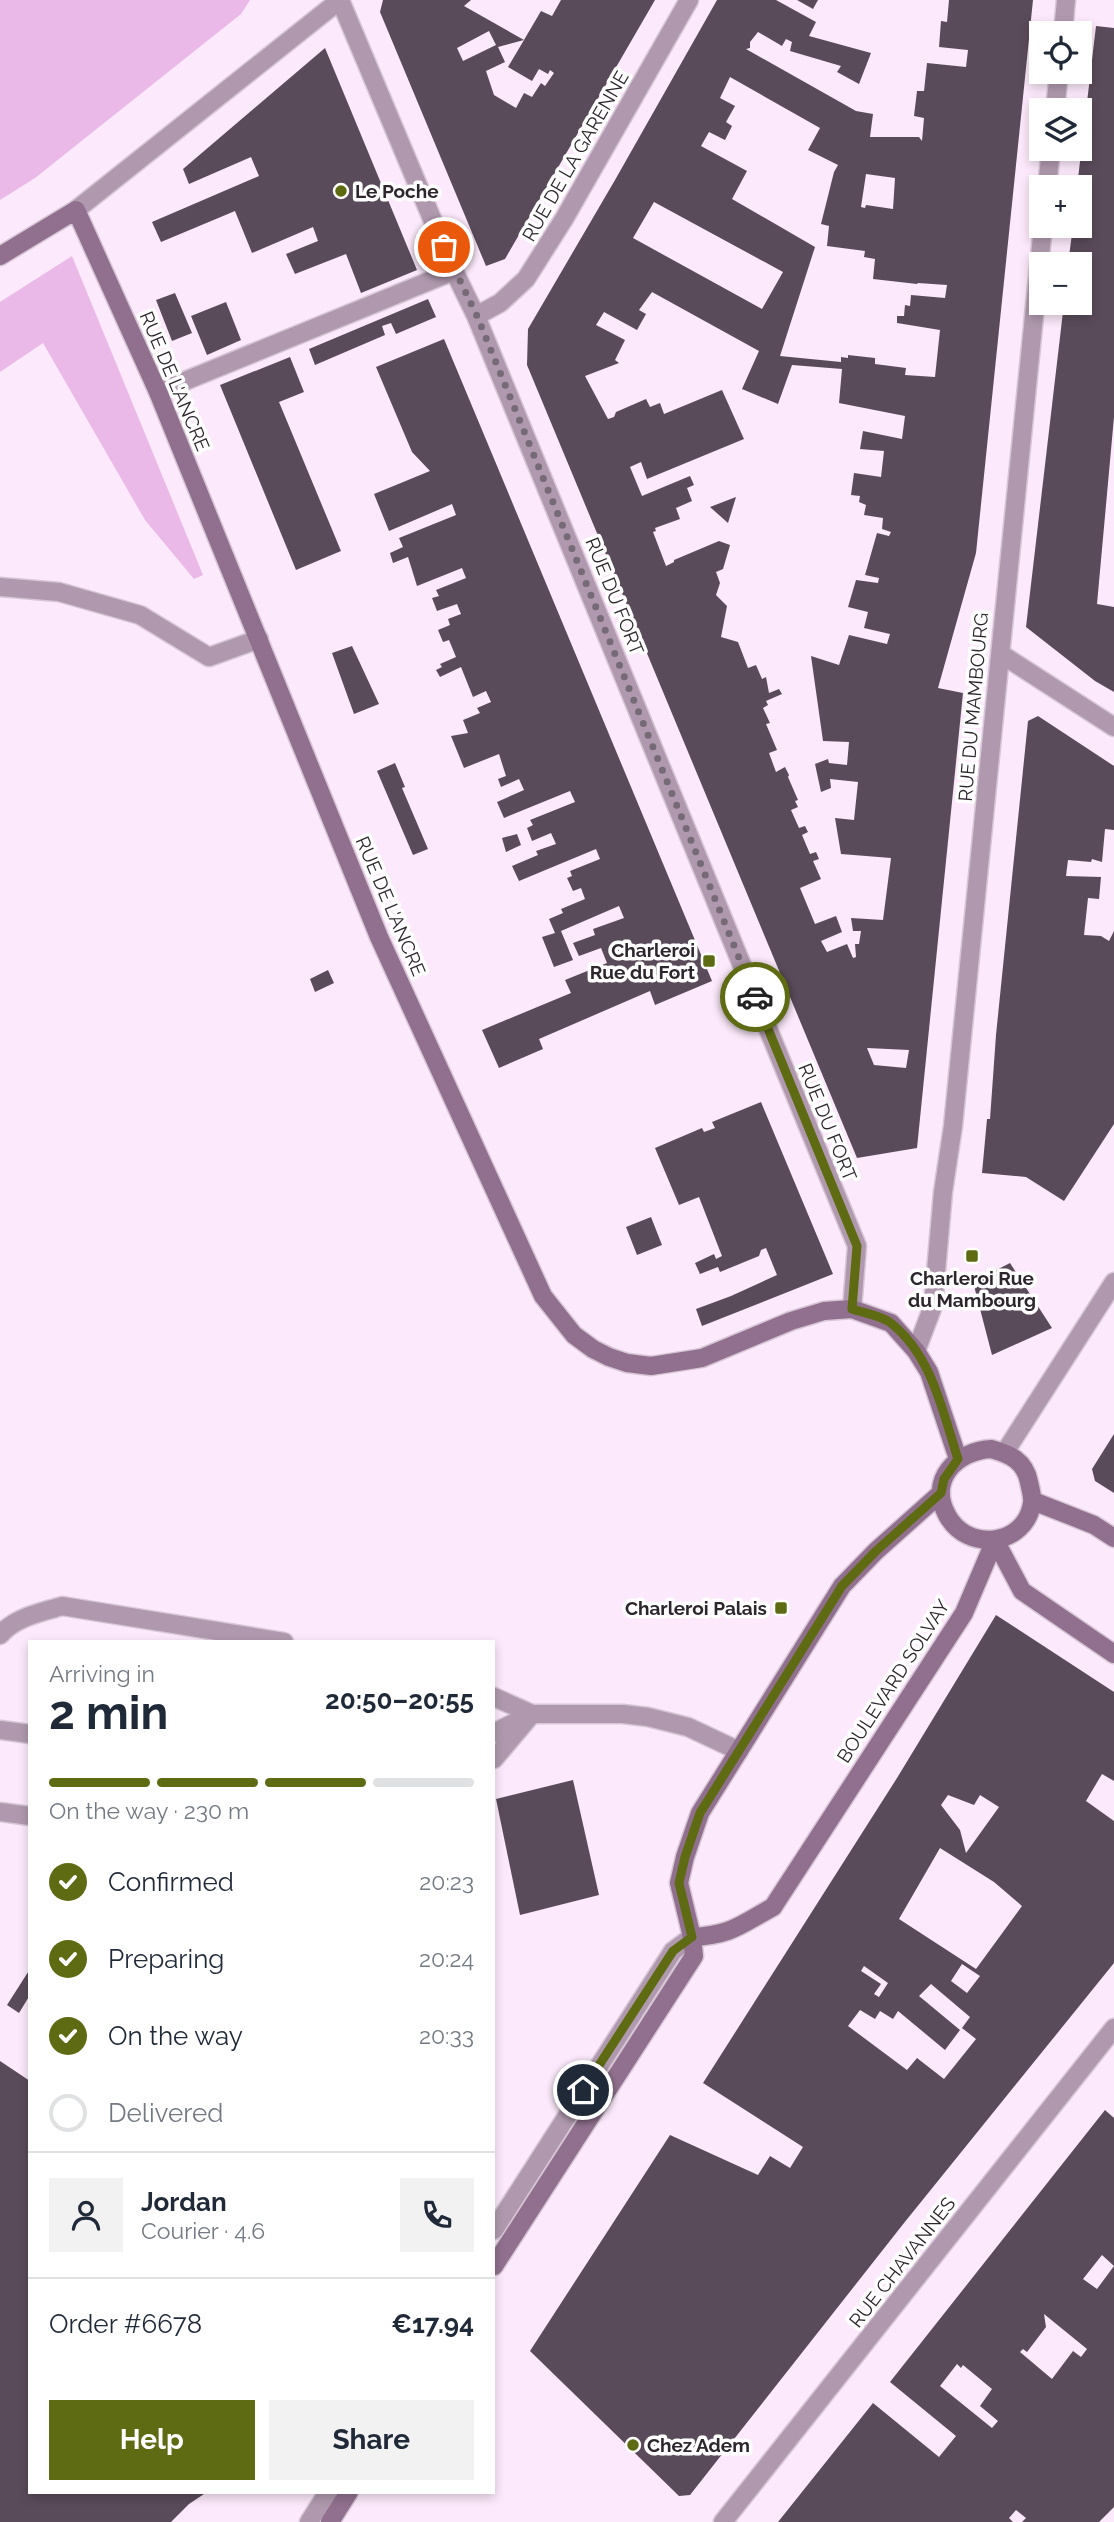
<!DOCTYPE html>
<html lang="en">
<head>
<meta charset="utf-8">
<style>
  body { margin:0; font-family:Raleway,sans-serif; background:#f2f2f3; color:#1f2937; height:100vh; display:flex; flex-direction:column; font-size:26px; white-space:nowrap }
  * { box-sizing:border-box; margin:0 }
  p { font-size:23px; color:#747a83 }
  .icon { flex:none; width:38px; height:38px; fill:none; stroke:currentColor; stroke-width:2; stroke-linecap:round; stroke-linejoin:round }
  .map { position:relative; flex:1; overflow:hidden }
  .details { position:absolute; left:28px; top:1640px; width:467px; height:854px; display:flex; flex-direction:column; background:#fff; border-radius:0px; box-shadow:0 4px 10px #0003 }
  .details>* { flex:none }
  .fabs { position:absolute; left:1029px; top:21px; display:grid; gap:14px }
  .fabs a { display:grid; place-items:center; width:63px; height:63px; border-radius:0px; background:#fff; box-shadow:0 4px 10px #0003; font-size:35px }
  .pin { position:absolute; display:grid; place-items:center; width:60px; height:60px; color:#fff; margin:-30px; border:4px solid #fff; border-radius:50%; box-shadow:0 2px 7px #0007 }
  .courier { position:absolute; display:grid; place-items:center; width:70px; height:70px; margin:-35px; border:5px solid #5e6b12; border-radius:50%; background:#fff; color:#222; box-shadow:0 2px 9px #0007 }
  .headline em { font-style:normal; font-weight:700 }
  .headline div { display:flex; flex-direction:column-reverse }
  .headline { display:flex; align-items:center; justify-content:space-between; height:119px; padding:0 21px }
  h1 { font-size:46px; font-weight:700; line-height:52px }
  .bar { display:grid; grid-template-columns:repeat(4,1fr); gap:10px 7px; align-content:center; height:84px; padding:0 21px }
  .bar i { height:9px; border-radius:5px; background:#e0e1e3 }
  .bar .on { background:#5e6b12 }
  .bar p { grid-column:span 4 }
  .line { display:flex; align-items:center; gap:18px; padding:0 21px; border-top:2px solid #e0e1e3 }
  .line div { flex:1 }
  .round { display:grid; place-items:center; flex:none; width:74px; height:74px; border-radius:0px; background:#f2f2f3 }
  ol { padding:0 21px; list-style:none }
  li { display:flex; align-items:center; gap:21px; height:77px }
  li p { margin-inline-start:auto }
  li .icon { padding:7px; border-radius:50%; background:#5e6b12; color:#fff; stroke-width:4 }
  li:last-child { color:#747a83 }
  li i { width:38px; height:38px; border:4px solid #e0e1e3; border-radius:50% }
  .action { display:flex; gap:14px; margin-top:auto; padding:14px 21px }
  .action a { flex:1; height:80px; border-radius:0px; background:#5e6b12; color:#fff; font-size:28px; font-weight:700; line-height:80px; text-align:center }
  .action a+a { background:#f2f2f3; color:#1f2937 }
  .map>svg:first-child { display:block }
</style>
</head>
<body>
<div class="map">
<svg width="1114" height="2522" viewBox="0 0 1114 2522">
  <rect width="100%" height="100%" fill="#fce9fb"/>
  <!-- green -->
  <path fill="#eab9e8" d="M0,0H250L241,14L35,178L0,200Z
    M72,256L203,575L194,579L145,520L43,343L0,372V302Z"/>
  <!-- building -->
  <path fill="#5a4b5a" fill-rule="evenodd" d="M383,0H471L464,6L524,40L498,47L505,62L486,71L494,95L516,108L524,93L532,97L541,83L545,86L554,73L550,70L548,74L539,69L532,81L508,67L524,40L541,11L552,16L561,0H655L505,259L486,266L380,12ZM489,31L496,45L463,61L457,48Z
    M717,0H776L816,22L809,36L871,53L859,84L837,72L841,66L790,51L792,42L786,39L782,46L758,32L750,42V48L746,49L856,111L873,114L870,137H919L922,141L924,118L914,116L917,91H924L927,63L966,67L968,50L939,47L941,21L947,22L949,0H1033L976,553L938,688L963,693L917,1148L857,1158L527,365L528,329L615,180ZM730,77L820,128L808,150L838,165L834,172L821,224L829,226L827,246L865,251L864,257L875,259L873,279L917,284L918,283L947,285L945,298L911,295L910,306L905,305L904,316H897V323L940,330L935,377L905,375L906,368L875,364V358L848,355V358L841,357V362L780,356L815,247L732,199L747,171L701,146L709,132L725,140L732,126L726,122L735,106L720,98ZM866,174L895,178L893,209L866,205L865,208L861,207ZM654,202L783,272L762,309L633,238ZM652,292L759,351L742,389L778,404L792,365L842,369L839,403L905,416L902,439L863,431L860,449L884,451L881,477L854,473L851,495L860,496L859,502L866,505L864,515L883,518L882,529L891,532L889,536L877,533L865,575L879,578L878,583L856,580L848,607L868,612L864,628L890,634L887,644L849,635L839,665L811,656L823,741L849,742L847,765L829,763L828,759L815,764L821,792L831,788L830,779L858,782L854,820L835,818L841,854L891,858L883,920L851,918L853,931H861L859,944H855L856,957L853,958L847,944L827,952L821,941L842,932L836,916L815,924L800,888L821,879L813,861L819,859L816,852L810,854L802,835L808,832L805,826L799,828L791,810L798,807L795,801L798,800L788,777L789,775L785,767L776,772L769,753L777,750L766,724L770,723L763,708L768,705L766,701L782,694L779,689L769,693L766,677L762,679L756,665L748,668L738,642L721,637L727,606L716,595L720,583L716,572L723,569L730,545L719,541L674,560V562L666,566L653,532L656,531L655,528L680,519L676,508L692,501L687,488L694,485L690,476L642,496L630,467L641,462L647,479L744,439L722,390L664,414L660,403L650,407L646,399L616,412L614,417L608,419L585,376L619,363L615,360L625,340L596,325L604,312L637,330L646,314L639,310ZM867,1048L909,1050L906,1068L874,1065Z
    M797,0H818L813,9Z
    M1096,26L1114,28V417L1097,604L1114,607V692L1095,681L1026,627L1064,303H1080V264H1068L1073,226H1080V187H1077Z
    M325,48L417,270L361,293L346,254L295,274L286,254L318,241L313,227L252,253L235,211L161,242L152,222L259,176L251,157L189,184L183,169Z
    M175,293L192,333L172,341L156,300Z
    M428,299L436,317L396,334L391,323L382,326L385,335L315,365L309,349Z
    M226,302L241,340L207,355L191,316Z
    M444,339L712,981L655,1005L650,991L539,1039L543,1049L499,1068L482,1030L571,993L565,980L607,963L601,948L579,956L573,943L595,935L593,929L624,918L619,906L561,931L573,960L554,967L542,937L555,933L549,919L563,913L561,909L585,899L581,888L573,891L567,878L572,876L570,871L600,859L596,849L519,881L512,866L538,855L536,851L556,844L551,833L532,841L527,828L533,825L530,820L575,802L570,791L504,818L497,802L524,790L519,779L501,787L498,779L506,776L499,754L464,768L451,736L468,733L463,720L480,713L477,708L491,702L486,691L473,697L461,667L440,677L436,670L442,667L440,664L456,657L449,640L443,642L438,630L450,625L448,619L461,614L457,604L437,611L432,598L439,596L436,590L466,578L462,568L417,586L408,557L393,563L390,553L403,547L399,538L456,515L452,504L389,531L374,494L430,471L412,452L376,367Z
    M290,357L304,392L279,402L341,551L296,570L220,385Z
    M736,497L728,523L710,507Z
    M352,646L379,704L354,714L332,653Z
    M1038,716L1114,766V830L1105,829L1102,862L1092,859L1091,862L1068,860L1066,876L1101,877L1099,899L1088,898L1084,935L1101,936L1109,941L1114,931V1124L1064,1201L1026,1177L982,1173L987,1119H990L996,1035L1028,721Z
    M395,763L405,787L402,788L428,849L413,855L377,771Z
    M517,834L521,845L506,852L502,838Z
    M328,970L334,983L315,992L310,979Z
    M761,1102L833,1274L702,1326L696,1309L731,1296L777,1275L766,1248L761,1250L759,1256L720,1272L718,1267L700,1274L695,1263L714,1254L716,1259L722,1256L720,1251L699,1197L679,1205L655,1148L702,1128L704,1132L715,1128L712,1122Z
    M651,1217L662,1245L637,1255L626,1227Z
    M1010,1263L1052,1328L992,1355L973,1282Z
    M1114,1434V1493L1095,1481L1092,1469Z
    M996,1615L1114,1692V1781L1102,1774L1086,1801L1114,1821V1963L904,2223L690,2495L679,2496L530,2351L670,2135L758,2175L770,2156L790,2168L803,2147L703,2083L897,1778ZM948,1795L974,1805L980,1795L999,1807L966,1853L960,1830L941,1805ZM940,1848L994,1882L1022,1906L976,1969L899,1919ZM962,1964L980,1976L967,1993L951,1981ZM864,1966L888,1983L879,1997L874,1994L881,1984L861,1971ZM931,1984L970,2017L962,2028L976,2039L944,2079L917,2058L907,2070L848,2026L860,2010L875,2019L880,2011L893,2019L898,2011L945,2050L960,2030L919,1996Z
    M573,1780L599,1895L520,1915L496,1799Z
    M30,1969V1995L19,2013L7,2005Z
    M0,2061L30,2081V2492H207L189,2504L171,2522H0Z
    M1105,2110L1114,2118V2507L1099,2522H1022L1026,2518L1016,2510L1009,2518L1013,2522H778L873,2403L939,2457L956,2436L890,2382ZM1102,2255L1114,2266L1097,2289L1083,2279ZM1044,2314L1087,2349L1081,2357L1073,2351L1052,2379L1020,2352L1023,2349L1027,2352L1046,2327ZM957,2364L961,2368L963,2365L992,2389L980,2406L998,2421L992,2428L940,2386Z"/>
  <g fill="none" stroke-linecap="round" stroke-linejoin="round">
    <!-- lane casing -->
    <g stroke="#d7c6d6" stroke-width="21">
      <path id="lane" d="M0,587L59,592L140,615L209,657L259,639
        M0,1635C15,1617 40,1613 62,1606L284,1642
        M494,1697L532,1714H623L648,1717L688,1727L739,1751
        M0,1730L30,1734
        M494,1733L525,1717
        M494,1759L532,1714
        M0,1812L30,1816
        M494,2230L673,1951L692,1937
        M309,2522L328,2492"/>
    </g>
    <!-- street casing -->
    <g stroke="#d7c6d6" stroke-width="21">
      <path id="street" d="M340,0L454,271L476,316L857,1246L852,1309
        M1063,33L1066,0
        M1055,110L1059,72
        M1047,187L1051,149
        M76,210L340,0
        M476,316L500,303L526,279L564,219L689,0
        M158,392L454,271
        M1001,654L1114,727
        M916,1351L933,1306L943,1192L953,1126L1043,226
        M1005,1452L1114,1282
        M723,2522L1114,2028"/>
    </g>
    <!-- secondary casing -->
    <g stroke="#d7c6d6" stroke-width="21">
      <path id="secondary" d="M0,256L76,210L158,392L379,937L543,1296L574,1335L593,1349L609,1357L627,1363L651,1366L702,1358L791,1321L824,1311L852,1309L891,1323L916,1351L929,1372L958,1459
        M991,1449C1010,1454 1025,1461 1029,1482C1030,1488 1033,1496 1032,1503C1026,1546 967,1553 947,1515C928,1480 956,1451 991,1449Z
        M1033,1501L1094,1525L1114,1538
        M995,1540L1022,1591L1114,1654
        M692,1937C732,1935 740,1925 773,1907L964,1613L995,1540
        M494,2266L694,1956L692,1937L679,1883L685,1857L700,1813L842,1586L876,1551L941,1493
        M330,2522L349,2492"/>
    </g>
    <!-- lane -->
    <use href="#lane" stroke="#b099ae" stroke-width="18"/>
    <!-- street -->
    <use href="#street" stroke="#b099ae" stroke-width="18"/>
    <!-- secondary -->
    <use href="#secondary" stroke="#90708e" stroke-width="18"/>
  </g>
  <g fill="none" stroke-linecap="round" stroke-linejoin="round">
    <!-- done -->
    <path stroke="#756a75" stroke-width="7" stroke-dasharray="0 12.6" d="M444,247L477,316L755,997"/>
    <!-- route -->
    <path stroke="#5e6b12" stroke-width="9" d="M583,2090L673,1951L692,1937L679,1883L685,1857L700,1813L842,1586L876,1551L941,1493L944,1479L958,1459C943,1413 932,1356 892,1324C883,1316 864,1313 852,1309L857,1246L755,997"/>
  </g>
  <!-- markers -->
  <g fill="#5e6b12" stroke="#fff" stroke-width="2.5">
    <circle cx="341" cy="191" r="7"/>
    <rect x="702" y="954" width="14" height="14" rx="3.5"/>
    <rect x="965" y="1249" width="14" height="14" rx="3.5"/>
    <rect x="774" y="1601" width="14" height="14" rx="3.5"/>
    <circle cx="633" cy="2445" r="7"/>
  </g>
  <g text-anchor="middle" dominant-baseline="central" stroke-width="7" stroke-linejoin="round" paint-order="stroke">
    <!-- street labels -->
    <g font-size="19" fill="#2d262d" stroke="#fff">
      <text transform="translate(575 156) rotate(-60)">RUE DE LA GARENNE</text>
      <text transform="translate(175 381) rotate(67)">RUE DE L'ANCRE</text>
      <text transform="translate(615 596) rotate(68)">RUE DU FORT</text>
      <text transform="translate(973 707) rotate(-85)">RUE DU MAMBOURG</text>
      <text transform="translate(391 906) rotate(67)">RUE DE L'ANCRE</text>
      <text transform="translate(828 1122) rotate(68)">RUE DU FORT</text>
      <text transform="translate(893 1681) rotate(-57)">BOULEVARD SOLVAY</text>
      <text transform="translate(902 2262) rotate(-52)">RUE CHAVANNES</text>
    </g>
    <!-- poi labels -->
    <g font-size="19" font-weight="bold" fill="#2d262d" stroke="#fff" text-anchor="start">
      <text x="355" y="191">Le Poche</text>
      <text x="695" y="950" text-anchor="end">Charleroi<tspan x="695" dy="22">Rue du Fort</tspan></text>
      <text x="972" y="1278" text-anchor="middle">Charleroi Rue<tspan x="972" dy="22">du Mambourg</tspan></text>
      <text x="767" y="1608" text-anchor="end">Charleroi Palais</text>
      <text x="647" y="2445">Chez Adem</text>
    </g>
  </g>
</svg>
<div class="fabs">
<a><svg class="icon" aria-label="locate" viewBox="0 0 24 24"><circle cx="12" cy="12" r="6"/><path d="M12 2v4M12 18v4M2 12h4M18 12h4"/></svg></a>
<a><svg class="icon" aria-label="layers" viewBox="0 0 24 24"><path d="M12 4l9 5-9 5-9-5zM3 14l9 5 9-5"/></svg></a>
<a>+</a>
<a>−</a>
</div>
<div class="pin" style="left:444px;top:247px;background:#ea580c"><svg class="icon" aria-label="bag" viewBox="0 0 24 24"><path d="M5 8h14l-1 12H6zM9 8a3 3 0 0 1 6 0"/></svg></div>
<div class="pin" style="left:583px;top:2090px;background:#1f2937"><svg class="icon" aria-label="home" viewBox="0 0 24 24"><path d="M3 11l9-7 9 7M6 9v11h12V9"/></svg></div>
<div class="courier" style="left:755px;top:997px"><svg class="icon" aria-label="car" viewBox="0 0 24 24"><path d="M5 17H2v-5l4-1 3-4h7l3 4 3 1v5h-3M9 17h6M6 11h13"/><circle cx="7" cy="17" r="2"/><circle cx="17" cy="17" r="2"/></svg></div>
<section class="details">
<div class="headline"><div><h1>2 min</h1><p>Arriving in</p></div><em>20:50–20:55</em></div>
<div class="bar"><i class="on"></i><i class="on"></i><i class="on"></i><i></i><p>On the way · 230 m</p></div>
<ol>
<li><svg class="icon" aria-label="check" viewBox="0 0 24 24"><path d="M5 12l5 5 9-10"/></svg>Confirmed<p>20:23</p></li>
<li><svg class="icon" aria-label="check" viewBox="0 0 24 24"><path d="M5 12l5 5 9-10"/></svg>Preparing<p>20:24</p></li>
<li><svg class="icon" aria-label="check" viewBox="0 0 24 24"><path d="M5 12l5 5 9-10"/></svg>On the way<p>20:33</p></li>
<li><i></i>Delivered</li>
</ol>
<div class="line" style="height:126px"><a class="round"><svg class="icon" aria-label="person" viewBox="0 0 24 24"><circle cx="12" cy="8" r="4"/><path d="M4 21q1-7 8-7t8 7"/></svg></a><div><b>Jordan</b><p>Courier · 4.6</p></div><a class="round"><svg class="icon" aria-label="phone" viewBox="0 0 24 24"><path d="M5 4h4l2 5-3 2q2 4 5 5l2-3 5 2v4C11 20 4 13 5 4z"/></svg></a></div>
<div class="line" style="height:91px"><div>Order #6678</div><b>€17.94</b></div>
<div class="action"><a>Help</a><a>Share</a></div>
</section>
</div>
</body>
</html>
